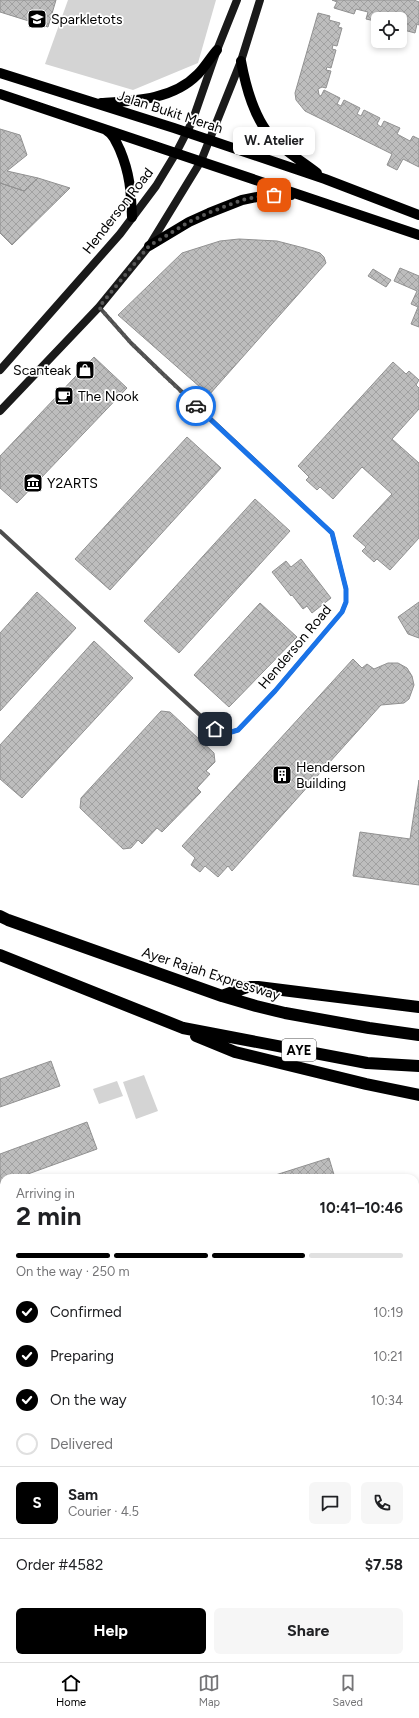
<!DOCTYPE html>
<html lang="en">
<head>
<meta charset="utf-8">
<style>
  body { margin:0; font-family:Figtree,sans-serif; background:#f6f6f6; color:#202124; height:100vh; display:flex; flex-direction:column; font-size:15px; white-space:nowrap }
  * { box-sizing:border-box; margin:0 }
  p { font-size:13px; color:#757577 }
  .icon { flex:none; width:22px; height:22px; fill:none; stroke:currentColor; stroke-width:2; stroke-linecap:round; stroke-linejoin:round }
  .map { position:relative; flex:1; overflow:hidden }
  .side { position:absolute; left:0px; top:1174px; width:419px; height:488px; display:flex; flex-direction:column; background:#fff; border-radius:12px 12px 0 0; box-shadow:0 2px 6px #0003 }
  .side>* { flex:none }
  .tools { position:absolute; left:371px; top:12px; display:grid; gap:8px }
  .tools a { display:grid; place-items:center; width:36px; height:36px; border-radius:6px; background:#fff; box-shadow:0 2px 6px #0003; font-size:20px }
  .pin { position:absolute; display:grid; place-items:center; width:34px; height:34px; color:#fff; margin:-17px; border-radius:8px; box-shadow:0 2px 6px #0006 }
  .courier { position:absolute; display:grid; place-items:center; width:40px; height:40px; margin:-20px; border:3px solid #1a73e8; border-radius:50%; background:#fff; color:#222; box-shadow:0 1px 5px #0007 }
  .bubble { position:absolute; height:28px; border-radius:6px; background:#fff; box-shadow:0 2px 6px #0003; font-size:13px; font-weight:700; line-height:28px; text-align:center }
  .headline em { font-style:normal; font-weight:700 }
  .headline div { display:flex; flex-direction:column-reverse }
  .headline { display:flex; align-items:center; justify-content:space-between; height:68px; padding:0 16px }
  h1 { font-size:26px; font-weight:700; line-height:30px }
  .bar { display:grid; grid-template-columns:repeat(4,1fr); gap:6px 4px; align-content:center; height:48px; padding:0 16px }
  .bar i { height:5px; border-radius:3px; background:#e0e0e0 }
  .bar .current { background:#000 }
  .bar p { grid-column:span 4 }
  .line { display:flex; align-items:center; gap:10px; padding:0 16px; border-top:1px solid #e0e0e0 }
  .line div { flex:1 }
  .round { display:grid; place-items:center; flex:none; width:42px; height:42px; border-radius:6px; background:#f6f6f6 }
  ol { padding:0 16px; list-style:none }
  li { display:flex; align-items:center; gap:12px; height:44px }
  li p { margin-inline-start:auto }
  li .icon { padding:4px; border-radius:50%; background:#000; color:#fff; stroke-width:4 }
  li:last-child { color:#757577 }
  li i { width:22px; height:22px; border:2px solid #e0e0e0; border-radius:50% }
  .cta { display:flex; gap:8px; margin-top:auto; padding:8px 16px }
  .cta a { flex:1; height:46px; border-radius:6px; background:#000; color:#fff; font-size:16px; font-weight:700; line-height:46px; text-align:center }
  .cta a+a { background:#f6f6f6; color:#202124 }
  .dock { display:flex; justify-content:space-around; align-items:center; height:56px; border-top:1px solid #e0e0e0; background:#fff; font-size:11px; color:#757577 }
  .dock a { display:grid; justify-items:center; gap:2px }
  .dock .current { color:#000 }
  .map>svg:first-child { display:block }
</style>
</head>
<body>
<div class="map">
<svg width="419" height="1662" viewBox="0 0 419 1662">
  <defs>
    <pattern id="building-cross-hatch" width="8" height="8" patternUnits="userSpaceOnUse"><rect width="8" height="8" fill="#bdbdbd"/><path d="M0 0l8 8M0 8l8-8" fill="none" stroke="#a1a1a1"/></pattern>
  </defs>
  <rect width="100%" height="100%" fill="#fff"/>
  <!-- park -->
  <path fill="#d4d4d4" d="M68,0H216L198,63L133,90L45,64Z
    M144,1075L158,1111L136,1119L123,1082Z
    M117,1081L123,1096L99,1104L93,1089Z
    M4,1217V1262L0,1263V1218Z"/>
  <!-- building -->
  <path fill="url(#building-cross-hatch)" stroke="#919191" d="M0,0H56L48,27L0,12Z
    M332,0H414L419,2V25L417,24L415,33L400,29V19H392L377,14L375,21L366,19L368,12L356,9L354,14L334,8L337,2Z
    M318,13L330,16L329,20L340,23L338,27L342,28L337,46L333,45L332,49L336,50L331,68L327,67L326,70L331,71L326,88L322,87L318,89L319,95L321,96L324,90L340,98L337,104L341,106L344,100L360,108L357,114L361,116L364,110L380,118L377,124L381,127L384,121L400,128L397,134L410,141L413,136L419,139V167L403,159L397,170L387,165L392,154L305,111L296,100L295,93Z
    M0,129L20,135L27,155L7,171L38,178L24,191L0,183Z
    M38,178L70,188L12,245L0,233V183L24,191Z
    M239,239L277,241L304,248L320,253L324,257L326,263L209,395L118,315L182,253L220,241Z
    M400,268L419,276V327L411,324L418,307L411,304L417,291L394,281Z
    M373,269L391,280L386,287L368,276Z
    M94,357L127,388L17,503L0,488V456Z
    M393,362L406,374L409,371L419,380L416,385L419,388V409L392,439L419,463V538L390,570L377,559L374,562L362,551L366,547L353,536L392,494L362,467L333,499L320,487L317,490L306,480L309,477L298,466Z
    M187,437L221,468L110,590L75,559Z
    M255,499L290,531L179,653L144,621Z
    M301,559L331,598L312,613L307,606L303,609L292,595L291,596L272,572L286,561L291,567Z
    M37,592L76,628L0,711V633Z
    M419,602V638L408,634L398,617Z
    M260,603L297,637L229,707L194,675Z
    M94,641L133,678L22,798L0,779V745Z
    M353,659L362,668L367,664L374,669L388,663H398L407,668L412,676L414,685L409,699L404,703L381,705L232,871L228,866L218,877L205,866L200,872L191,865L195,858L182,846Z
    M161,711L170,712L214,753L215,762L206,771L210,774L197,788L201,792L162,832L157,828L142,844L138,840L131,848L123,849L80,808L81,798Z
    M419,780V885L353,876L360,832L410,839Z
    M51,1061L60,1086L0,1107V1079Z
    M87,1122L97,1149L17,1178H4V1183L0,1184V1154Z
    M329,1158L335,1178H266Z
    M419,1220V1246L415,1247V1222Z
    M4,1263V1285L0,1286V1264Z
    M419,1276V1337L415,1338V1277Z
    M4,1347V1371L0,1372V1348Z
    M419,1363V1385L415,1387V1364Z
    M4,1399V1426L0,1428V1401Z
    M419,1406V1419L415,1407Z
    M419,1457V1496L415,1484V1459Z
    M0,1533H4V1575H0Z
    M42,1658H147V1662H42Z
    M220,1658H303L317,1662H219Z
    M385,1658H406L405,1662Z"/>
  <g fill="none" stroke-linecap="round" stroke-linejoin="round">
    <!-- street -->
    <path stroke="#4d4d4d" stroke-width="4" d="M0,531L215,729L228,733L238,730L275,691L342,612L346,602V589L332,533L163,374L131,343L99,307
      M83,1178L89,1176L108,1178
      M0,1206L4,1205
      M190,1662L191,1658"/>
    <!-- secondary -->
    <path stroke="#1a1a1a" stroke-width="8" d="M0,370L120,234L156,186L176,153L192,122L217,50L237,0
      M0,411L99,307L149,246L201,161L241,61L260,0"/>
    <!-- primary -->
    <path stroke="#000" stroke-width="10" d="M241,61C246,88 254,119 273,139C286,152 303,162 317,173
      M0,73L174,128L325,179L419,215
      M0,94L419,235
      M101,103C134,101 173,100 198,74C205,67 210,58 217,50
      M106,130C114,135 116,142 120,150C130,174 131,191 132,217
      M149,246L189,222L209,213L242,200L262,196L291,195"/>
    <!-- highway -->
    <path stroke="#000" stroke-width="12" d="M0,916L8,920L222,996L256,1006L285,1013L369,1028L419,1035
      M0,955L183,1028L367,1063L419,1066
      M222,996L247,987H258L419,1007
      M196,1036L235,1052L366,1084L419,1095"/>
  </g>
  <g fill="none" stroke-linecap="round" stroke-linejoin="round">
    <!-- done -->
    <path stroke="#595959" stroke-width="4" stroke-dasharray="0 7.2" d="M196,406L131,343L99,307L149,246L189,222L208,213L242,200L262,196L274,195"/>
    <!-- route -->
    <path stroke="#1a73e8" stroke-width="5" d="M196,406L332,533L346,589V602L342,612L275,691L238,730L228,733L215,729"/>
  </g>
  <!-- icons -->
  <defs>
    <g id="school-square" transform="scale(1)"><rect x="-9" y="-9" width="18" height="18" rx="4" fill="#000" stroke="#fff"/><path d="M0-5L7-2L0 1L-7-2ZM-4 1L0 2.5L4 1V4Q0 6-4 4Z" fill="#fff"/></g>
    <g id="shop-square" transform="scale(1)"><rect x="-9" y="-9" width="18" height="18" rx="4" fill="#000" stroke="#fff"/><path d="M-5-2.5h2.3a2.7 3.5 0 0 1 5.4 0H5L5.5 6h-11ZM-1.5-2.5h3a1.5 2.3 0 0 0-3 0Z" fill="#fff"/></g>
    <g id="cafe-square" transform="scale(1)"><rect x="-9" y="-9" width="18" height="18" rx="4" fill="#000" stroke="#fff"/><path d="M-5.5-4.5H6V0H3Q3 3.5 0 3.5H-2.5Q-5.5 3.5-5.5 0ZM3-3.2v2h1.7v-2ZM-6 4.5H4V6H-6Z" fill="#fff"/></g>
    <g id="museum-square" transform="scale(1)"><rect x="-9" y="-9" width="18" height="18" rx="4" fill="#000" stroke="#fff"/><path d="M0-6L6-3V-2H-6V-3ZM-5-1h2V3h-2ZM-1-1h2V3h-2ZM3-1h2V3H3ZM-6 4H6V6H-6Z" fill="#fff"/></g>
    <g id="building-square" transform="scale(1)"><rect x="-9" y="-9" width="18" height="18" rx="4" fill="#000" stroke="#fff"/><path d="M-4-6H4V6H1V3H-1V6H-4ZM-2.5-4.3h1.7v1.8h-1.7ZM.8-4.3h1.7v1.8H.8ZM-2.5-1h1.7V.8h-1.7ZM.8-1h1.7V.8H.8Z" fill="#fff"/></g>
  </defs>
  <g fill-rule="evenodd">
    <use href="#school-square" x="37" y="19"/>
    <use href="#shop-square" x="85" y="370"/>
    <use href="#cafe-square" x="64" y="396"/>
    <use href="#museum-square" x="33" y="483"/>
    <use href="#building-square" x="282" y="775"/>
  </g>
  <g text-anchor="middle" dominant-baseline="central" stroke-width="3.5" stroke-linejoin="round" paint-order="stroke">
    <!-- shield labels -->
    <rect fill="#fff" stroke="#4c4c4c" stroke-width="1" x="282" y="1039" width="34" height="22" rx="3"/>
    <g font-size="13" font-weight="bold" fill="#000">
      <text x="299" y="1050">AYE</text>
    </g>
    <!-- poi labels -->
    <g font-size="14" fill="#000" stroke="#fff" text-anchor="start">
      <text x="51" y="19">Sparkletots</text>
      <text x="71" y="370" text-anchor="end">Scanteak</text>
      <text x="78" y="396">The Nook</text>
      <text x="47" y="483">Y2ARTS</text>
      <text x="296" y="767">Henderson<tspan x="296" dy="16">Building</tspan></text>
    </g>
    <!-- street labels -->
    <g font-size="14" fill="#000" stroke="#fff">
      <text transform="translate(170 112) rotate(18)">Jalan Bukit Merah</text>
      <text transform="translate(118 211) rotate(-52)">Henderson Road</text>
      <text transform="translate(295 647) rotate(-50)">Henderson Road</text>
      <text transform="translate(211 974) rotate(18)">Ayer Rajah Expressway</text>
    </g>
  </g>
</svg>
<div class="tools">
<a><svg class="icon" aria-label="locate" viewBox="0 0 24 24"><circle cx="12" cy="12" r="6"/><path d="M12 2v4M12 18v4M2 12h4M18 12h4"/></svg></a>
</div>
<div class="pin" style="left:274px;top:195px;background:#ea580c"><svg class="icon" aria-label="bag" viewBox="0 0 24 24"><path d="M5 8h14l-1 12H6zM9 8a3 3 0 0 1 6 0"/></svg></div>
<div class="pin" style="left:215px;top:729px;background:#1f2937"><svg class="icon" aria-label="home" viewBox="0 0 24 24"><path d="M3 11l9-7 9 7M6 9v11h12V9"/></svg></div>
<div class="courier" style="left:196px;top:406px"><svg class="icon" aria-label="car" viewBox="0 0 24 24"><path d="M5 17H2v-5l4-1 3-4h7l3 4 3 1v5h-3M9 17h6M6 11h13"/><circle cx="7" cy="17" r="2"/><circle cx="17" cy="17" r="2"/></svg></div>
<div class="bubble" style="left:233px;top:127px;width:82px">W. Atelier</div>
<section class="side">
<div class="headline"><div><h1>2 min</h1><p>Arriving in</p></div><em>10:41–10:46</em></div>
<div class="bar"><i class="current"></i><i class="current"></i><i class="current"></i><i></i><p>On the way · 250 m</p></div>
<ol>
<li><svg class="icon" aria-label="check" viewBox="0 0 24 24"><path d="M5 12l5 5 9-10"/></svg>Confirmed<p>10:19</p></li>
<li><svg class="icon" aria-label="check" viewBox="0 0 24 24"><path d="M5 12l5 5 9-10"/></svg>Preparing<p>10:21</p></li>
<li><svg class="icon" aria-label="check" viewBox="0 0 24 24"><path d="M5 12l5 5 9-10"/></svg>On the way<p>10:34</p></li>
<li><i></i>Delivered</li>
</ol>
<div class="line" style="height:72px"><b class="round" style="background:#000;color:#fff">S</b><div><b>Sam</b><p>Courier · 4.5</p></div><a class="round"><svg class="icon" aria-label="chat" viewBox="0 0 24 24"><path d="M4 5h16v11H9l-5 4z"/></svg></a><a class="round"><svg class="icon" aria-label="phone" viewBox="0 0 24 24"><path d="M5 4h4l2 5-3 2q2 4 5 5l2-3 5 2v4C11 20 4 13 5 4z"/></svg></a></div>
<div class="line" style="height:52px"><div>Order #4582</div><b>$7.58</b></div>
<div class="cta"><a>Help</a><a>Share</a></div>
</section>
</div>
<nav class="dock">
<a class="current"><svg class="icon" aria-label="home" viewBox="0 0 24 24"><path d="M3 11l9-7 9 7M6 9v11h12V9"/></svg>Home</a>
<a><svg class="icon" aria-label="map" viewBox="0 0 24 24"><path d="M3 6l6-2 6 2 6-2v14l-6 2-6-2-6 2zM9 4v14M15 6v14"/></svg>Map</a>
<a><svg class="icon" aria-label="saved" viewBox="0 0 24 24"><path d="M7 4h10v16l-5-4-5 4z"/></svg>Saved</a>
</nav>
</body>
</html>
